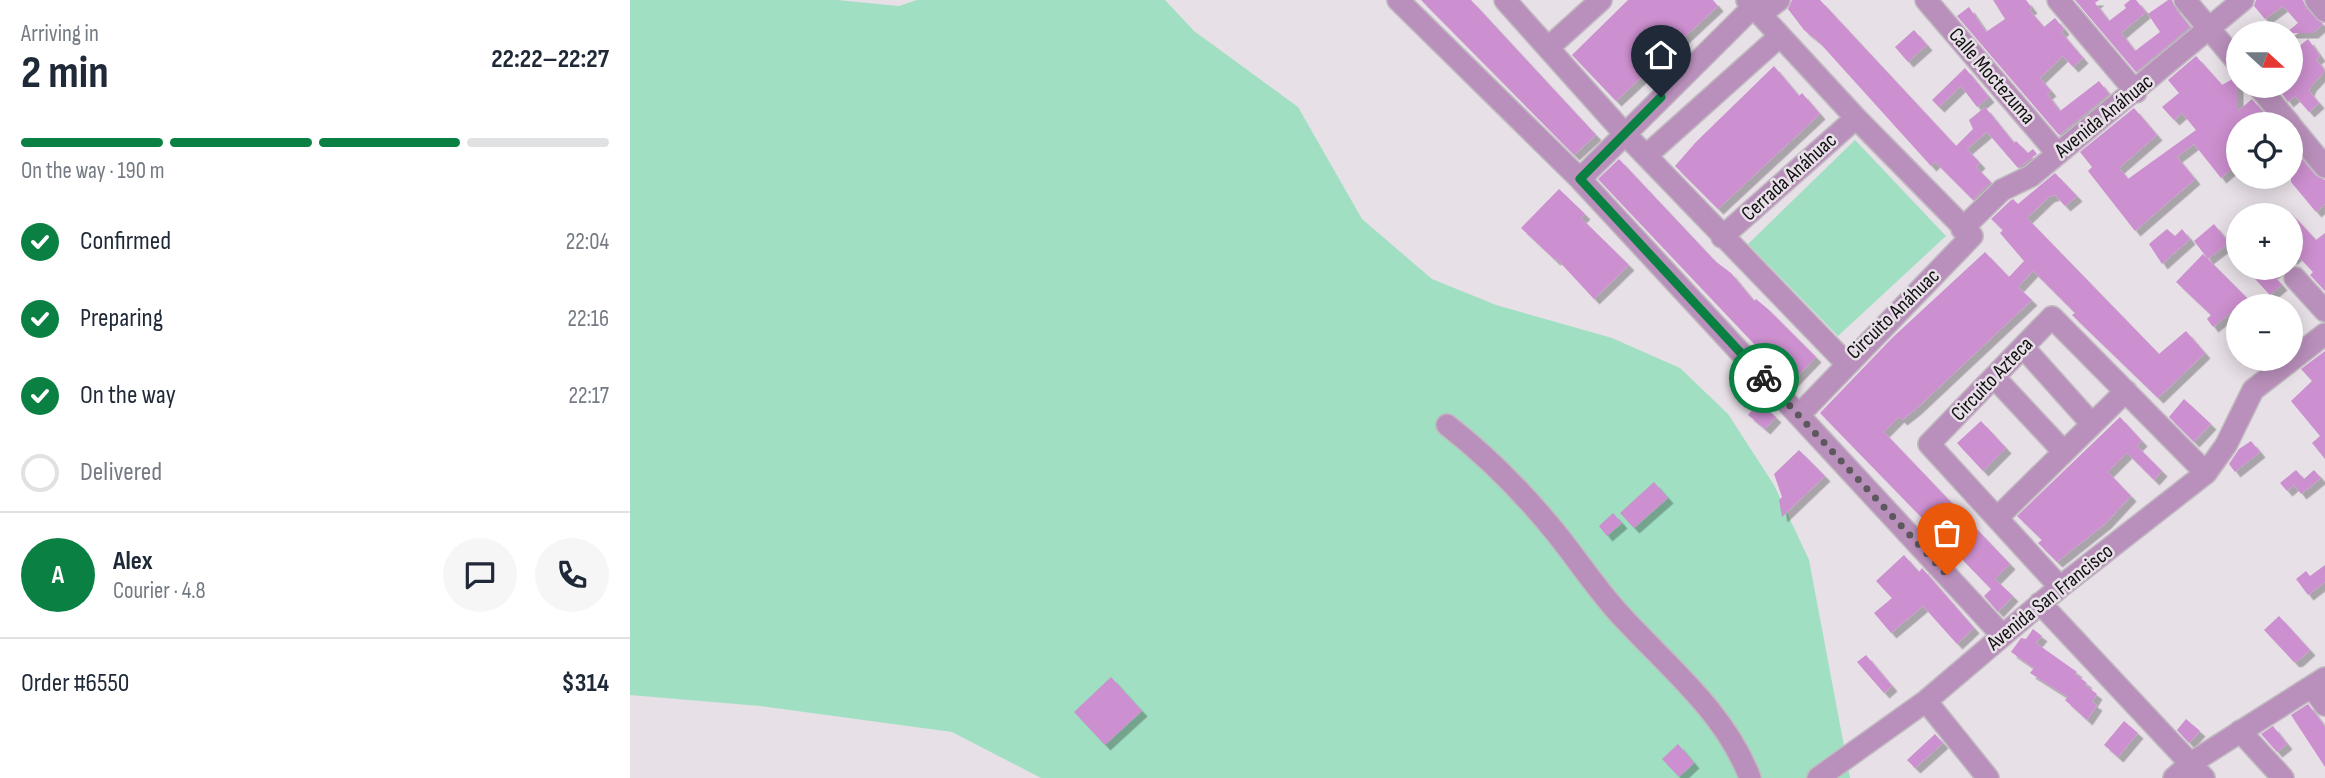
<!DOCTYPE html>
<html lang="en">
<head>
<meta charset="utf-8">
<style>
  body { margin:0; font-family:"Sofia Sans Condensed",sans-serif; background:#f6f6f7; color:#1f2937; height:100vh; display:flex; flex-direction:column; font-size:26px; white-space:nowrap }
  * { box-sizing:border-box; margin:0 }
  p { font-size:23px; color:#747a83 }
  .icon { flex:none; width:38px; height:38px; fill:none; stroke:currentColor; stroke-width:2; stroke-linecap:round; stroke-linejoin:round }
  .map { position:relative; flex:1; overflow:hidden }
  .side { display:flex; flex-direction:column; background:#fff; width:630px }
  .side>* { flex:none }
  .needle { width:46px; rotate:111deg }
  .fabs { position:absolute; left:1596px; top:21px; display:grid; gap:14px }
  .fabs a { display:grid; place-items:center; width:77px; height:77px; border-radius:50%; background:#fff; box-shadow:0 4px 18px #0003; font-size:35px }
  .pin { position:absolute; display:grid; place-items:center; width:60px; height:60px; color:#fff; margin:-72px -30px; border-radius:50% 50% 50% 0; rotate:-45deg; box-shadow:0 0 7px #0007 }
  .pin .icon { rotate:45deg }
  .courier { position:absolute; display:grid; place-items:center; width:70px; height:70px; margin:-35px; border:5px solid #0b8043; border-radius:50%; background:#fff; color:#222; box-shadow:0 2px 9px #0007 }
  .head em { font-style:normal; font-weight:700 }
  .head div { display:flex; flex-direction:column-reverse }
  .head { display:flex; align-items:center; justify-content:space-between; height:119px; padding:0 21px }
  h1 { font-size:46px; font-weight:700; line-height:52px }
  .bar { display:grid; grid-template-columns:repeat(4,1fr); gap:10px 7px; align-content:center; height:84px; padding:0 21px }
  .bar i { height:9px; border-radius:5px; background:#e0e1e3 }
  .bar .current { background:#0b8043 }
  .bar p { grid-column:span 4 }
  .line { display:flex; align-items:center; gap:18px; padding:0 21px; border-top:2px solid #e0e1e3 }
  .line div { flex:1 }
  .round { display:grid; place-items:center; flex:none; width:74px; height:74px; border-radius:37px; background:#f6f6f7 }
  ol { padding:0 21px; list-style:none }
  li { display:flex; align-items:center; gap:21px; height:77px }
  li p { margin-inline-start:auto }
  li .icon { padding:7px; border-radius:50%; background:#0b8043; color:#fff; stroke-width:4 }
  li:last-child { color:#747a83 }
  li i { width:38px; height:38px; border:4px solid #e0e1e3; border-radius:50% }
  main { display:flex; flex:1; min-height:0 }
  .map>svg:first-child { display:block }
</style>
</head>
<body>
<main>
<section class="side">
<div class="head"><div><h1>2 min</h1><p>Arriving in</p></div><em>22:22–22:27</em></div>
<div class="bar"><i class="current"></i><i class="current"></i><i class="current"></i><i></i><p>On the way · 190 m</p></div>
<ol>
<li><svg class="icon" aria-label="check" viewBox="0 0 24 24"><path d="M5 12l5 5 9-10"/></svg>Confirmed<p>22:04</p></li>
<li><svg class="icon" aria-label="check" viewBox="0 0 24 24"><path d="M5 12l5 5 9-10"/></svg>Preparing<p>22:16</p></li>
<li><svg class="icon" aria-label="check" viewBox="0 0 24 24"><path d="M5 12l5 5 9-10"/></svg>On the way<p>22:17</p></li>
<li><i></i>Delivered</li>
</ol>
<div class="line" style="height:126px"><b class="round" style="background:#0b8043;color:#fff">A</b><div><b>Alex</b><p>Courier · 4.8</p></div><a class="round"><svg class="icon" aria-label="chat" viewBox="0 0 24 24"><path d="M4 5h16v11H9l-5 4z"/></svg></a><a class="round"><svg class="icon" aria-label="phone" viewBox="0 0 24 24"><path d="M5 4h4l2 5-3 2q2 4 5 5l2-3 5 2v4C11 20 4 13 5 4z"/></svg></a></div>
<div class="line" style="height:91px"><div>Order #6550</div><b>$314</b></div>
</section>
<div class="map">
<svg width="1695" height="778" viewBox="0 0 1695 778">
  <defs>
    <filter id="shadow"><feDropShadow dx="5.5" dy="5.5" stdDeviation="0" flood-color="#0004"/></filter>
  </defs>
  <rect width="100%" height="100%" fill="#e7e0e7"/>
  <!-- green -->
  <path fill="#a0dfc2" d="M0,0H207L269,6L287,0H535L564,31L668,107L732,219L802,279L866,305L982,338L1050,368L1098,414L1144,485L1179,560L1220,778H411L322,732L130,706L0,695Z
    M1225,140L1316,236L1208,336L1118,244Z"/>
  <!-- building -->
  <path fill="#cc8fcf" filter="url(#shadow)" d="M791,0H841L966,135L944,155Z
    M998,0H1083L1088,6L986,101L942,55Z
    M1162,0H1190L1326,146L1343,129L1339,120L1355,107L1384,143L1386,141L1398,153L1403,149L1407,154L1388,168L1357,132L1337,149L1350,163L1346,167L1361,182L1343,200L1305,162L1301,166L1189,42L1174,30L1158,9Z
    M1363,0H1396L1402,8L1399,10L1414,27L1425,18L1434,29L1431,32L1453,58L1443,67L1433,56L1410,78L1421,91L1417,94L1430,111L1469,81L1479,94L1429,135L1327,16L1339,7L1356,32L1375,19Z
    M1445,0H1469L1465,3L1479,21L1496,8L1494,5L1500,0H1506L1516,12L1491,33L1505,51L1530,32L1518,14L1538,0H1542L1545,8L1560,27L1506,72Z
    M1626,0H1673L1676,8L1693,24L1683,33H1656L1668,23L1653,6L1635,19L1624,6Z
    M1284,30L1297,45L1278,62L1265,47Z
    M1678,39L1690,56L1686,59L1695,71L1681,86L1679,91L1689,103L1679,112L1665,96L1658,102L1650,91L1661,86V53Z
    M1566,56L1592,85L1608,76V111L1622,99L1643,124H1608V146L1598,155L1606,165L1591,178L1564,144L1547,157L1565,179L1505,231L1458,171L1462,167L1450,152L1504,108L1527,135L1489,168L1498,179L1566,130L1552,113L1544,120L1532,107L1549,93L1538,80Z
    M1144,66L1169,96L1172,93L1190,114L1088,209L1045,166L1066,142Z
    M1335,68L1359,97L1347,107L1331,86L1309,107L1302,100Z
    M1661,146L1685,175L1695,180V204L1686,212L1661,182Z
    M989,159L1085,261L1101,273L1124,301L1126,299L1139,310L1186,357L1161,383L968,179Z
    M1425,173L1447,196L1435,206L1425,195L1419,197L1397,218L1529,354L1556,331L1575,353L1528,398L1442,315L1445,313L1403,271L1388,287L1402,300L1286,409L1272,420L1269,417L1254,432L1380,564L1365,579L1383,596L1368,612L1354,596L1361,589L1190,413L1262,338L1355,252L1379,277L1394,261L1370,233L1373,230L1361,219L1380,201L1383,199L1388,204Z
    M929,189L955,214L951,218L999,265L964,299L927,259L925,260L891,228Z
    M1661,213L1686,240L1695,233V291L1680,275L1683,272L1667,255L1661,260Z
    M1584,224L1599,243L1578,259L1564,241Z
    M1537,229L1545,236L1552,229L1560,239L1532,264L1519,244Z
    M1573,254L1618,299L1583,327L1577,319L1581,315L1546,282Z
    M1615,268H1650L1642,274L1652,285L1640,295Z
    M1695,351V459L1682,443L1690,436L1661,401L1682,381L1671,369Z
    M1554,399L1581,424L1564,442L1539,417Z
    M1129,402L1146,417L1135,429L1118,415Z
    M1490,417L1512,441L1507,446L1532,471L1524,480L1497,453L1478,472L1501,496L1476,523L1427,562L1408,543L1412,540L1387,516Z
    M1351,421L1376,448L1353,471L1327,443Z
    M1621,441L1630,452L1605,472L1599,464L1609,449Z
    M1169,450L1195,476L1152,517L1149,500L1152,497L1144,474Z
    M1666,470L1674,479L1684,470L1691,478L1671,494L1664,485L1657,491L1650,483Z
    M1024,482L1038,498L1004,528L990,513Z
    M983,513L992,523L977,536L969,526Z
    M1274,555L1289,572L1292,568L1344,628L1327,644L1293,606L1261,633L1244,613L1262,598L1246,581Z
    M1695,565V582L1678,595L1666,579L1676,571L1680,576Z
    M1649,616L1680,650L1668,661L1664,662L1634,630Z
    M1403,629L1412,636L1406,643L1447,672L1445,674L1457,683L1455,685L1467,694L1462,702L1467,705L1457,720L1435,700L1438,697L1400,673L1404,668L1381,652L1391,638L1396,639Z
    M1236,655L1262,686L1254,693L1227,662Z
    M481,677L512,711L475,745L444,712Z
    M1678,704L1695,727V767L1661,715Z
    M1556,719L1570,731L1559,743L1547,730Z
    M1494,721L1508,733L1488,757L1474,745Z
    M1643,726L1657,744L1647,752L1631,734Z
    M1305,734L1313,743L1285,768L1277,760Z
    M1048,744L1064,763L1049,777L1032,759Z"/>
  <g fill="none" stroke-linecap="round" stroke-linejoin="round">
    <!-- minor casing -->
    <g stroke="#c1bac1" stroke-width="24">
      <path id="minor" d="M768,0L950,179L1372,635
        M875,0L994,133L1217,364
        M1117,0L1226,118L1342,236L1169,415
        M1296,0L1427,153
        M1428,0L1506,92
        M1555,0L1608,63
        M1686,0L1695,11
        M1131,14L1149,0
        M919,47L971,0
        M1628,86L1660,124
        M1661,126L1695,167
        M1017,155L1150,36
        M950,179L1123,7
        M1332,229L1372,190L1401,176L1613,0
        M1092,237L1226,118
        M1665,278L1695,311
        M1393,347L1462,424
        M1364,377L1434,452
        M817,425C857,456 895,495 926,533C946,558 964,585 985,609C1032,662 1094,709 1120,778
        M1367,518L1496,391
        M1430,587L1299,444L1422,317L1576,473
        M1410,603L1574,778
        M1682,687L1695,705
        M1296,701L1358,778
        M1610,731L1653,778
        M1188,778L1296,701L1430,587L1576,473L1596,445L1623,390L1695,334
        M1544,778L1561,763L1695,678"/>
    </g>
    <!-- minor -->
    <use href="#minor" stroke="#b990bb" stroke-width="21"/>
  </g>
  <g fill="none" stroke-linecap="round" stroke-linejoin="round">
    <!-- done -->
    <path stroke="#5d585d" stroke-width="7" stroke-dasharray="0 12.6" d="M1134,378L1317,575"/>
    <!-- route -->
    <path stroke="#0b8043" stroke-width="9" d="M1031,97L950,179L1134,378"/>
  </g>
  <g text-anchor="middle" dominant-baseline="central" stroke-width="5" stroke-linejoin="round" paint-order="stroke">
    <!-- street labels -->
    <g font-size="21" fill="#120f12" stroke="#e7e0e7">
      <text transform="translate(1362 76) rotate(49)">Calle Moctezuma</text>
      <text transform="translate(1474 116) rotate(-39)">Avenida Anáhuac</text>
      <text transform="translate(1159 177) rotate(-42)">Cerrada Anáhuac</text>
      <text transform="translate(1263 314) rotate(-44)">Circuito Anáhuac</text>
      <text transform="translate(1362 379) rotate(-46)">Circuito Azteca</text>
      <text transform="translate(1420 597) rotate(-39)">Avenida San Francisco</text>
    </g>
  </g>
</svg>
<div class="fabs">
<a><svg class="needle" viewBox="-14 -14 28 28"><path d="M0-13l5 13h-10z" fill="#e53935"/><path d="M0 13l5-13h-10z" fill="#747a83"/></svg></a>
<a><svg class="icon" aria-label="locate" viewBox="0 0 24 24"><circle cx="12" cy="12" r="6"/><path d="M12 2v4M12 18v4M2 12h4M18 12h4"/></svg></a>
<a>+</a>
<a>−</a>
</div>
<div class="pin" style="left:1317px;top:575px;background:#ea580c"><svg class="icon" aria-label="bag" viewBox="0 0 24 24"><path d="M5 8h14l-1 12H6zM9 8a3 3 0 0 1 6 0"/></svg></div>
<div class="pin" style="left:1031px;top:97px;background:#1f2937"><svg class="icon" aria-label="home" viewBox="0 0 24 24"><path d="M3 11l9-7 9 7M6 9v11h12V9"/></svg></div>
<div class="courier" style="left:1134px;top:378px"><svg class="icon" aria-label="bike" viewBox="0 0 24 24"><circle cx="6" cy="16" r="4"/><circle cx="18" cy="16" r="4"/><path d="M6 16l4-8h5l3 8M10 8l3 8H6M13 5h3"/></svg></div>
</div>
</main>
</body>
</html>
